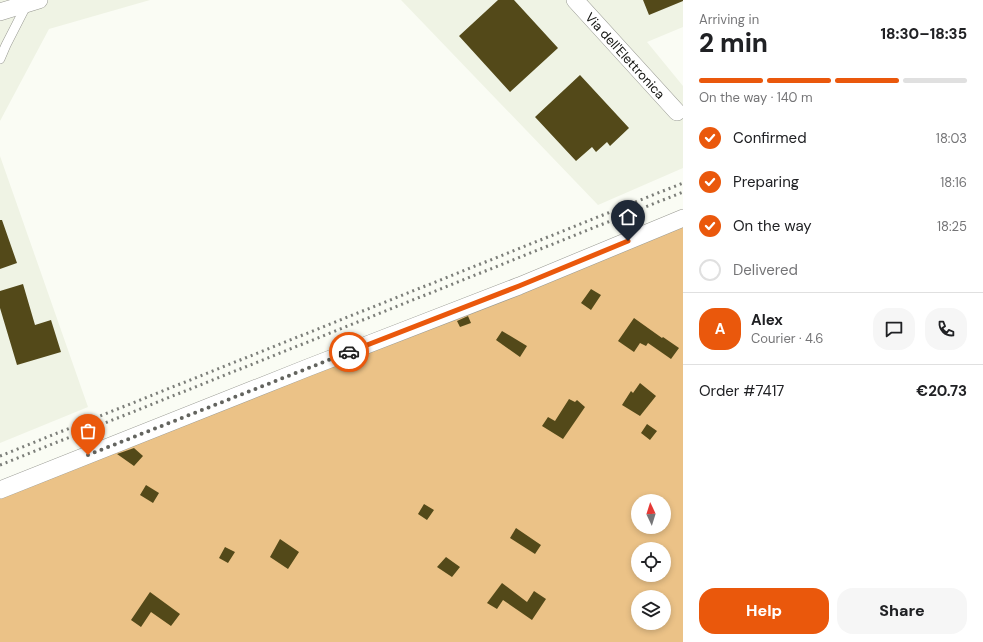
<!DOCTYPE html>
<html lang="en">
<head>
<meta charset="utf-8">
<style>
  body { margin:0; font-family:"DM Sans",sans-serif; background:#f6f6f6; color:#202124; height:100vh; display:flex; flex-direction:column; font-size:15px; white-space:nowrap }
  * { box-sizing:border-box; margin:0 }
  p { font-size:13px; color:#757577 }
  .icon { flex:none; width:22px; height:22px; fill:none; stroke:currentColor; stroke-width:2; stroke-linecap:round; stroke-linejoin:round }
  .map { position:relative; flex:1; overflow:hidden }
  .panel { display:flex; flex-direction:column; background:#fff; width:300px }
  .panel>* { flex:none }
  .needle { width:26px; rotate:356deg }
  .controls { position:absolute; left:631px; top:494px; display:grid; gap:8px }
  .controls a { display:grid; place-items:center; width:40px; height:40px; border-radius:50%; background:#fff; box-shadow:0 2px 6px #0003; font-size:20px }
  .pin { position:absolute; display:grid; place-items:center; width:34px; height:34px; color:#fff; margin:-41px -17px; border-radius:50% 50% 50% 0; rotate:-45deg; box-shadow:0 0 4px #0007 }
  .pin .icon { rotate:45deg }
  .courier { position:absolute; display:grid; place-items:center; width:40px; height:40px; margin:-20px; border:3px solid #ea580c; border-radius:50%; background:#fff; color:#222; box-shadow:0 1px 5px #0007 }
  .summary em { font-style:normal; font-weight:800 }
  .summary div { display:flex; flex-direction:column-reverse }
  .summary { display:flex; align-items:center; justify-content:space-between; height:68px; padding:0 16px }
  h1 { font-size:26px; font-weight:800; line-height:30px }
  .bar { display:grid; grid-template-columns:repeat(4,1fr); gap:6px 4px; align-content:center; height:48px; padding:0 16px }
  .bar i { height:5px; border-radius:3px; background:#e0e0e0 }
  .bar .selected { background:#ea580c }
  .bar p { grid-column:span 4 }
  .line { display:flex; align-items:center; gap:10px; padding:0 16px; border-top:1px solid #e0e0e0 }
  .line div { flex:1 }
  .round { display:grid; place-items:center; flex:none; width:42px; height:42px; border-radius:16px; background:#f6f6f6 }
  ol { padding:0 16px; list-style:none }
  li { display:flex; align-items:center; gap:12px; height:44px }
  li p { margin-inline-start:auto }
  li .icon { padding:4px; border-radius:50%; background:#ea580c; color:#fff; stroke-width:4 }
  li:last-child { color:#757577 }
  li i { width:22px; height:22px; border:2px solid #e0e0e0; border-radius:50% }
  .action { display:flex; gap:8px; margin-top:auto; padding:8px 16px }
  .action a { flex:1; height:46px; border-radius:16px; background:#ea580c; color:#fff; font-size:16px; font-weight:800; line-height:46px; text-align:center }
  .action a+a { background:#f6f6f6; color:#202124 }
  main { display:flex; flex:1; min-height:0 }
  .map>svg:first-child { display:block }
</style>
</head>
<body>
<main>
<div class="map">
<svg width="683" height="642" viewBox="0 0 683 642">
  <rect width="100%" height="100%" fill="#fafcf4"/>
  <!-- built -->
  <path fill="#eff3e4" d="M0,0H150L49,29L0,121Z
    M401,0H683V27L647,42L683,86V168L598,205Z
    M0,156L88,407L0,443Z"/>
  <!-- green -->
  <path fill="#ebc287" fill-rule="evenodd" d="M683,222V642H0V496ZM638,501H664V527H638ZM638,549H664V575H638ZM638,597H664V623H638Z"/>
  <!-- building -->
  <path fill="#534919" d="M498,0H514L558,48L510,92L459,36Z
    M643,0H683V1L649,15Z
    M580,75L629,128L610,146L607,142L596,152L592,147L576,161L535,117Z
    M0,220H2L17,263L0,269Z
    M23,284L35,325L51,320L61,352L17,365L0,308V291Z
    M591,289L601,295L591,310L581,303Z
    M468,316L471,323L460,327L457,321Z
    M634,318L662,338L663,337L679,348L671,359L648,343L646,346L640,343L634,352L618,341Z
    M502,331L527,346L520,357L496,340Z
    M640,383L656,396L640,416L622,405L631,391L633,393Z
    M569,399L575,402L577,400L585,407L563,439L542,426L548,417L555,421Z
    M647,424L657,431L650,440L641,433Z
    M134,448L143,456L134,466L117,454Z
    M146,485L159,493L153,503L140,495Z
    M424,504L434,510L427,520L418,514Z
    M516,528L541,545L535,554L510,538Z
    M280,539L299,552L288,569L270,557Z
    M225,547L235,552L228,563L219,558Z
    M446,557L460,567L452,577L437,567Z
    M502,583L527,602L534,591L546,599L532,620L503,600L497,609L487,603Z
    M150,592L180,614L171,626L151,612L141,627L131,620Z"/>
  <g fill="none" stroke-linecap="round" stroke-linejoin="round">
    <!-- service casing -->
    <g stroke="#989992" stroke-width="10">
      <path id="service" d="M0,59L6,45L27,4"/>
    </g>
    <!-- minor casing -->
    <g stroke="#989992" stroke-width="18">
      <g id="minor">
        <path id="s1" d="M575,0L677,112"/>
        <path d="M0,12L39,0"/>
        <path d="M0,490L307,368L519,286L683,218"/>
      </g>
    </g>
    <!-- service -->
    <use href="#service" stroke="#fff" stroke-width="9"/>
    <!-- minor -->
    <use href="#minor" stroke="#fff" stroke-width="17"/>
    <!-- rail -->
    <path stroke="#7c7e79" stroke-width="3" stroke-dasharray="2 4" stroke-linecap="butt" d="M0,456L683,183
      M0,465L683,192"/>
  </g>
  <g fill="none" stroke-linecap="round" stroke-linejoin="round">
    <!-- done -->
    <path stroke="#63645f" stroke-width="4" stroke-dasharray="0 7.2" d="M88,455L349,352"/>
    <!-- route -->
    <path stroke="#ea580c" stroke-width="5" d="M349,352L519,286L628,241"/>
  </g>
  <g text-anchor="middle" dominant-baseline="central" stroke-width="4" stroke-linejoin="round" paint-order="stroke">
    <!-- street labels -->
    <g font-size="13" fill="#11120f" stroke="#fff">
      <text stroke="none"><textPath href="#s1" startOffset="75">Via dell'Elettronica</textPath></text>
    </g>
  </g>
</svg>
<div class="controls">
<a><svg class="needle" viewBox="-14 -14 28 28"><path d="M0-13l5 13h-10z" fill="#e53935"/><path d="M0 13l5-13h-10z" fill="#757577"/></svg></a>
<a><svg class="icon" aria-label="locate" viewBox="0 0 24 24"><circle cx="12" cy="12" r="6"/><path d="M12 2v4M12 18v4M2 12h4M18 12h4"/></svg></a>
<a><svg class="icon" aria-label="layers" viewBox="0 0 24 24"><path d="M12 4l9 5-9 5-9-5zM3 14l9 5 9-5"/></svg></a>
</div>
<div class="pin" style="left:88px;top:455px;background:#ea580c"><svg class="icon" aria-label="bag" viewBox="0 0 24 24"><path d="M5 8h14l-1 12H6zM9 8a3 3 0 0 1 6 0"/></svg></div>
<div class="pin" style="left:628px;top:241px;background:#1f2937"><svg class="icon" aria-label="home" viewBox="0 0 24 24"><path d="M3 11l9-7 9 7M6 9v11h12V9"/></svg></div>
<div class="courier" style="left:349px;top:352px"><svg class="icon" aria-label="car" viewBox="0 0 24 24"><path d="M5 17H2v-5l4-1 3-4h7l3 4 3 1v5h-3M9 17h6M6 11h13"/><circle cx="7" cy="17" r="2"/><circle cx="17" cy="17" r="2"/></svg></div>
</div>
<section class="panel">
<div class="summary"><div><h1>2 min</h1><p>Arriving in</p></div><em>18:30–18:35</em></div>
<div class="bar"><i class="selected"></i><i class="selected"></i><i class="selected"></i><i></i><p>On the way · 140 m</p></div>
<ol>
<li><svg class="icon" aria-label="check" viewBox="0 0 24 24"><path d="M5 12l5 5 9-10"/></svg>Confirmed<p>18:03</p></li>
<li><svg class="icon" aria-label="check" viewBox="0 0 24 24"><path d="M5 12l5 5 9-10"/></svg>Preparing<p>18:16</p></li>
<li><svg class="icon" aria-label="check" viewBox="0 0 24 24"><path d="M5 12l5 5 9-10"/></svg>On the way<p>18:25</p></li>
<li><i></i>Delivered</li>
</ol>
<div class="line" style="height:72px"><b class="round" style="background:#ea580c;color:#fff">A</b><div><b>Alex</b><p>Courier · 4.6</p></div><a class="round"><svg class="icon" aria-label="chat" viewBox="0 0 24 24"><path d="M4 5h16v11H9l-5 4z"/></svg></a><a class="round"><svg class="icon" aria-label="phone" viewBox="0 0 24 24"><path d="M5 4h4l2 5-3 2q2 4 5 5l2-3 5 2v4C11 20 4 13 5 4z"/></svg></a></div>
<div class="line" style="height:52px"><div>Order #7417</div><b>€20.73</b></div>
<div class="action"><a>Help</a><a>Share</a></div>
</section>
</main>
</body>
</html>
